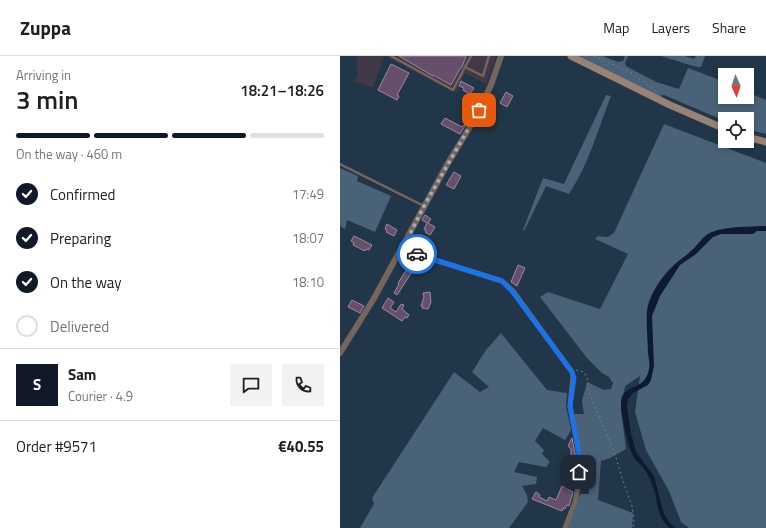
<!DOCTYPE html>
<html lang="en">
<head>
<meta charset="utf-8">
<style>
  body { margin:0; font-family:"Titillium Web",sans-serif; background:#f2f2f2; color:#202124; height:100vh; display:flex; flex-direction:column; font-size:15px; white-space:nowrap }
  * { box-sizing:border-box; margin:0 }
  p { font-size:13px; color:#757577 }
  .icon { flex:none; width:22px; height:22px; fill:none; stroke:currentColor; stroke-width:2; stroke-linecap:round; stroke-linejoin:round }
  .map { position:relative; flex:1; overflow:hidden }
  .side { display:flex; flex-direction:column; background:#fff; width:340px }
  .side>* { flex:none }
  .needle { width:26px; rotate:177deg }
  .tools { position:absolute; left:378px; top:12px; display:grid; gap:8px }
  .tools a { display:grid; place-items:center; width:36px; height:36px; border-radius:0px; background:#fff; box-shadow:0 2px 6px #0003; font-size:20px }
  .pin { position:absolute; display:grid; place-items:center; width:34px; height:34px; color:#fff; margin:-17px; border-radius:8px; box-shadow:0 2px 6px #0006 }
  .courier { position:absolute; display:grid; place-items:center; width:40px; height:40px; margin:-20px; border:3px solid #1a73e8; border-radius:50%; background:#fff; color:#222; box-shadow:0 1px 5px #0007 }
  .summary em { font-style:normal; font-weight:600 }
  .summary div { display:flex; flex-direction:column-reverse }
  .summary { display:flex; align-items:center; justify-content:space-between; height:68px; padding:0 16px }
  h1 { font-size:26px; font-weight:600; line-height:30px }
  .bar { display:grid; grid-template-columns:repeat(4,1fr); gap:6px 4px; align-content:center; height:48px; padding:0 16px }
  .bar i { height:5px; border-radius:3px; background:#e0e0e0 }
  .bar .active { background:#111827 }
  .bar p { grid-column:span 4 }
  .line { display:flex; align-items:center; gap:10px; padding:0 16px; border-top:1px solid #e0e0e0 }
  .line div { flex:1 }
  .round { display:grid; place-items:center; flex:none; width:42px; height:42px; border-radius:0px; background:#f2f2f2 }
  ol { padding:0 16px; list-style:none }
  li { display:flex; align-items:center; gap:12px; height:44px }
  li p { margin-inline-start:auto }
  li .icon { padding:4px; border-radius:50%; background:#111827; color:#fff; stroke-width:4 }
  li:last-child { color:#757577 }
  li i { width:22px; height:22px; border:2px solid #e0e0e0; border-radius:50% }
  header { display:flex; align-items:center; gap:24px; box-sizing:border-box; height:56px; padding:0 20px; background:#fff; border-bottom:1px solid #e0e0e0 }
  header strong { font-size:19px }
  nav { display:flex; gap:22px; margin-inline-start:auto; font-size:14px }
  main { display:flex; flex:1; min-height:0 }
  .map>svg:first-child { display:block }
</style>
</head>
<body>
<header>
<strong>Zuppa</strong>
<nav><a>Map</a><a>Layers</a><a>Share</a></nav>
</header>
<main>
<section class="side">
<div class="summary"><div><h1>3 min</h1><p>Arriving in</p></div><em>18:21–18:26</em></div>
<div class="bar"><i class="active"></i><i class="active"></i><i class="active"></i><i></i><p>On the way · 460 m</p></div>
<ol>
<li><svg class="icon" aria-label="check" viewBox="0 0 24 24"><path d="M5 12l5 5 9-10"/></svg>Confirmed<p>17:49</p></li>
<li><svg class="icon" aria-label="check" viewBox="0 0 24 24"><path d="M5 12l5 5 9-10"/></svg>Preparing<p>18:07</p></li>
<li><svg class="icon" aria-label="check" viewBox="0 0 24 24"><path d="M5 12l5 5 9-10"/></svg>On the way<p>18:10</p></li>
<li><i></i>Delivered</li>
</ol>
<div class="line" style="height:72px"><b class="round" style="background:#111827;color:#fff">S</b><div><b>Sam</b><p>Courier · 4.9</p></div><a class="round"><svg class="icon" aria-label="chat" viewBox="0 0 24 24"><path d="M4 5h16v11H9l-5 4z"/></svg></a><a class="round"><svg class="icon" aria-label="phone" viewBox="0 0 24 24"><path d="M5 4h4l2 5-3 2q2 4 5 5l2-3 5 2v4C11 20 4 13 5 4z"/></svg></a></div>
<div class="line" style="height:52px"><div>Order #9571</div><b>€40.55</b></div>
</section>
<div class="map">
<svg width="426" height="472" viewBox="0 0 426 472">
  <rect width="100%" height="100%" fill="#213648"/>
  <!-- industrial -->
  <path fill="#413848" d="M17,0H44L33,32L14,25L17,20Z
    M45,0H156L146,28L125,17L116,37Z"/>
  <!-- green -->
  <path fill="#496278" d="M239,0H263L278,6L283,5L285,0H288L285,7L286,10L316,26L339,33L348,12L385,26V41H407V36L426,44V78L407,73V63H385V65L324,39L319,40Z
    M321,0H345L354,3L356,0H365L361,11C356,12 329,2 321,0Z
    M266,39L271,40C258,73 249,108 229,138L206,130L184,175L183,174L203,122L224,128Z
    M324,68L426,107V472H349L341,466L329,435L306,394L295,356L300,320L285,330L281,353L286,393L270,402L261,405L258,444L293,457L292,472H227L240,438H249L248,410L247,405L241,399L234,358H244L242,345L247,326L264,334L271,333L273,327L269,321L262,317L247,302L200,241L208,236L260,253L288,198L255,183L258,180L268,181L274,177Z
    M0,112L18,120L17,125L51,140L35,176L7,164L5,173L0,170Z
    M161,277L207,334L227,337L226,350L231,374L225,384L203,372L195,385L204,394L202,398L210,406L206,411L179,406L174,416L197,421L196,428L182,430L187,439L188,446L169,472H20L34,448L32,442L114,316L140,336L149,331L132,316L146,294Z"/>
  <!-- water -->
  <path fill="#0d1a32" d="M426,170V175H417L413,178H381L373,181L356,198L340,209L320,240L312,260L314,310L311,324L308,329L293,337L288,343L287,351L291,377L296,396L314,420L324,458L330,467L336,472H330C315,460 319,444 312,428C310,422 306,415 302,410C299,407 296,405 294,401C288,392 280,356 281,345C283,327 305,336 309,313C310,309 309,303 308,298C308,285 306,270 307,256C308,240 322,220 333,210C339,204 346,200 352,194C359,188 363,179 372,176C388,170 409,171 426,170Z"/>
  <!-- building -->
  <path fill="#654f6a" stroke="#9c89a1" d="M59,0H126L122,11H121L111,29L93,19V20Z
    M51,8L69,17L57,39L59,40L57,44L38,34Z
    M121,25L134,32L130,38L123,34L124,32L119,30Z
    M166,36L173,40L167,51L160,47Z
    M105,62L122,71L124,69L125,70L120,78L101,68Z
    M114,116L121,120L114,133L106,129Z
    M85,159L91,163L88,167L95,171L90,179L85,176L86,174L84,173L87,167L82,164Z
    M47,168L57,174L54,180L46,176L47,174L45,173Z
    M14,180L32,189L29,194L26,193L25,195L13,189L14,187L11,185Z
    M178,209L185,212L177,230L171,226Z
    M67,213L72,216L57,239L54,237L59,228L58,227Z
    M90,236L91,246L88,253L82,252L83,250H81L84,241L83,237Z
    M48,242L54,246L50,252L56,256L61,248L64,249L62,253L69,259L67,262L65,261L62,265L42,252Z
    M12,244L24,250L20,257L8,251Z
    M232,382L235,397V410H231V393L228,390Z
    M222,430L233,436L229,450L227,449L225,453L223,452L222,455L192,443L196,436L200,439L199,441L207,445L209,441L216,444Z"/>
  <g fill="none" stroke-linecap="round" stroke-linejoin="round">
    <!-- path -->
    <path stroke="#6e808f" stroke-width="1" stroke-dasharray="2 3" stroke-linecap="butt" d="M254,0L290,16L317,36
      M236,314L244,316L248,324L249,336L275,398L282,422L292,450L294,464L293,472"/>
    <!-- service -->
    <path stroke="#75665d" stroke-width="2.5" d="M51,0L113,34L125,11
      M131,0L125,11L143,20L149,0
      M0,108L84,150"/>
    <!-- minor -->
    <path stroke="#75665d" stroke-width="5" d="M62,194L162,225L173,235L232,316L233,321L230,350L240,402L238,431L235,446L225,472"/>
    <!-- tertiary -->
    <path stroke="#75665d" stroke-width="6" d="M0,297L33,244L108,107L133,66L151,29L161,0"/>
    <!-- secondary -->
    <path stroke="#988273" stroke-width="7" d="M231,0L330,49L385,73
      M407,81L426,86"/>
  </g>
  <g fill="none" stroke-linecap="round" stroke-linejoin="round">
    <!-- done -->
    <path stroke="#9fb0bd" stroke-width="4" stroke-dasharray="0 7.2" d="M77,198L62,194L84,150L139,54"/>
    <!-- route -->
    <path stroke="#1a73e8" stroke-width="5" d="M77,198L162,225L172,235L232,316L234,322L230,350L240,402L239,416"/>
  </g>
</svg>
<div class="tools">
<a><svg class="needle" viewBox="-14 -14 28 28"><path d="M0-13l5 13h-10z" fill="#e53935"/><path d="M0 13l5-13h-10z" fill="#757577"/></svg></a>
<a><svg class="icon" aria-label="locate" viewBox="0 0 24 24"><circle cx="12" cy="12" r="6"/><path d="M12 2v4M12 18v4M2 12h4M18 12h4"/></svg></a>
</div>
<div class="pin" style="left:139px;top:54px;background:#ea580c"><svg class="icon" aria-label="bag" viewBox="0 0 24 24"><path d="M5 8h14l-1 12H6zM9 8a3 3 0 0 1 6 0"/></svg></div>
<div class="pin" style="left:239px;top:416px;background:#1f2937"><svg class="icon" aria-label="home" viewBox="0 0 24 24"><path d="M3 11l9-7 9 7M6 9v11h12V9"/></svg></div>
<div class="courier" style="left:77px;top:198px"><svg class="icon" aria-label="car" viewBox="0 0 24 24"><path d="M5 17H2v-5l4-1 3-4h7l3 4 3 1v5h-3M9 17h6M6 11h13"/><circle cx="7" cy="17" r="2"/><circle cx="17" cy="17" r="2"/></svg></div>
</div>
</main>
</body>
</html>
